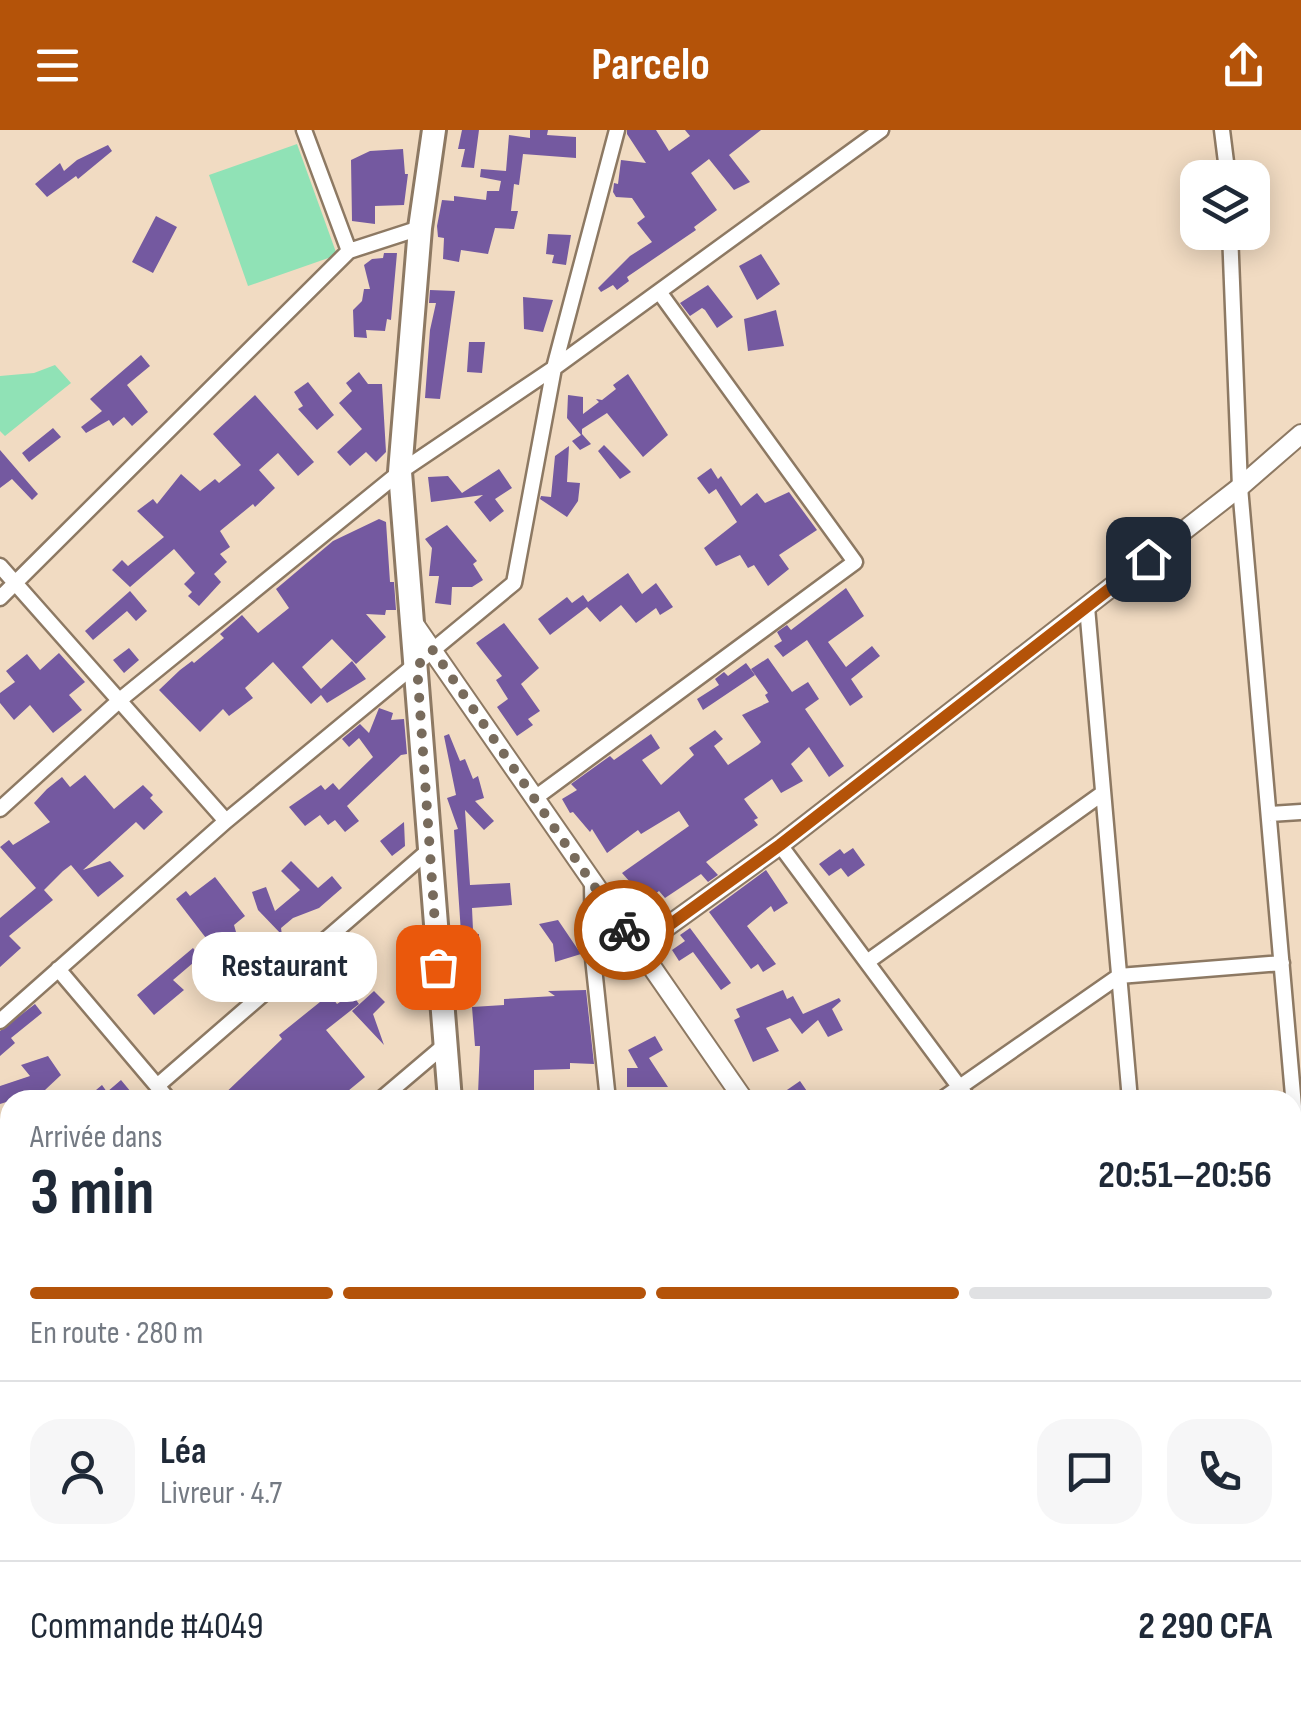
<!DOCTYPE html>
<html lang="fr">
<head>
<meta charset="utf-8">
<style>
  body { margin:0; font-family:"Sofia Sans Condensed",sans-serif; background:#f6f6f7; color:#1f2937; height:100vh; display:flex; flex-direction:column; font-size:38px; white-space:nowrap }
  * { box-sizing:border-box; margin:0 }
  p { font-size:32px; color:#747a83 }
  .icon { flex:none; width:55px; height:55px; fill:none; stroke:currentColor; stroke-width:2; stroke-linecap:round; stroke-linejoin:round }
  .map { position:relative; flex:1; overflow:hidden }
  .panel { position:absolute; left:0px; top:960px; width:1302px; height:620px; display:flex; flex-direction:column; background:#fff; border-radius:30px 30px 0 0; box-shadow:0 5px 25px #0003 }
  .panel>* { flex:none }
  .fabs { position:absolute; left:1180px; top:30px; display:grid; gap:20px }
  .fabs a { display:grid; place-items:center; width:90px; height:90px; border-radius:20px; background:#fff; box-shadow:0 5px 25px #0003; font-size:50px }
  .pin { position:absolute; display:grid; place-items:center; width:85px; height:85px; color:#fff; margin:-42px; border-radius:20px; box-shadow:0 5px 15px #0006 }
  .courier { position:absolute; display:grid; place-items:center; width:100px; height:100px; margin:-50px; border:8px solid #b45309; border-radius:50%; background:#fff; color:#222; box-shadow:0 2px 12px #0007 }
  .bubble { position:absolute; height:70px; border-radius:30px; background:#fff; box-shadow:0 5px 25px #0003; font-size:32px; font-weight:700; line-height:70px; text-align:center }
  .head em { font-style:normal; font-weight:700 }
  .head div { display:flex; flex-direction:column-reverse }
  .head { display:flex; align-items:center; justify-content:space-between; height:170px; padding:0 30px }
  h1 { font-size:65px; font-weight:700; line-height:75px }
  .bar { display:grid; grid-template-columns:repeat(4,1fr); gap:15px 10px; align-content:center; height:120px; padding:0 30px }
  .bar i { height:12px; border-radius:8px; background:#e0e1e3 }
  .bar .active { background:#b45309 }
  .bar p { grid-column:span 4 }
  .line { display:flex; align-items:center; gap:25px; padding:0 30px; border-top:2px solid #e0e1e3 }
  .line div { flex:1 }
  .round { display:grid; place-items:center; flex:none; width:105px; height:105px; border-radius:30px; background:#f6f6f7 }
  header { display:flex; justify-content:space-between; align-items:center; height:130px; padding:0 30px; background:#b45309; color:#fff; font-size:45px; font-weight:700 }
  .map>svg:first-child { display:block }
</style>
</head>
<body>
<header><svg class="icon" aria-label="menu" viewBox="0 0 24 24"><path d="M4 6h16M4 12h16M4 18h16"/></svg>Parcelo<svg class="icon" aria-label="share" viewBox="0 0 24 24"><path d="M12 15V3M7 8l5-5 5 5M5 13v7h14v-7"/></svg></header>
<div class="map">
<svg width="1301" height="1580" viewBox="0 0 1301 1580">
  <rect width="100%" height="100%" fill="#f1dbc2"/>
  <!-- green -->
  <path fill="#90e2b6" d="M297,14L337,125L248,156L209,45Z
    M55,235L71,253L5,306L0,301V246L34,243Z"/>
  <!-- building -->
  <path fill="#7459a0" d="M462,0H479L474,38L461,37L465,19H458Z
    M530,0H548L547,5L576,7V28L523,24L519,55L514,54L511,81H518L514,99L495,98L488,124L461,120L459,132L443,129L444,108L438,107L437,96L442,70L454,71V66L486,70L487,61H499L501,51L480,47L481,39L506,41L509,5L530,8Z
    M627,0H656L669,21L690,6L685,0H761L729,25L750,52L734,60L709,29L691,43L717,80L694,97L696,100L627,147L629,151L617,160L613,155L601,162L598,158L630,126L652,112L637,93L645,87L632,68L616,67L613,62L614,53L618,54L621,30L646,33L627,4Z
    M108,15L112,21L78,49L76,46L47,67L35,54L60,33L64,41L77,30Z
    M403,19L405,44H408L404,75L375,76V94L352,91L351,30L370,21Z
    M156,86L177,97L153,143L132,132Z
    M548,104L571,105L566,135L552,133L554,125L546,124Z
    M384,123H397L391,190L387,189L385,201L366,200L367,208L354,207L353,180L362,171L364,159H370L364,135L372,129L383,128Z
    M761,124L780,154L757,170L739,136Z
    M708,155L733,187L717,198L705,180L702,178L690,186L680,173Z
    M430,160L455,161L440,269L425,268L430,200L436,173H429Z
    M523,167L553,170L543,202L524,199Z
    M776,180L784,216L748,221L744,189Z
    M469,212H485L482,243L467,242Z
    M141,225L150,236L127,255L148,282L132,296L124,287L113,296L109,290L86,303L81,297L102,281L90,269Z
    M359,242L368,254H382L386,322L376,332L366,322L350,336L337,322L362,299L339,273L352,261L346,253Z
    M628,244L668,305L643,327L607,283L582,299V304L591,314L580,320L572,311L581,305L567,288L568,265L583,267V284L599,272L596,269L602,270L616,259L613,255Z
    M308,252L334,285L317,300L298,279L303,276L294,262Z
    M255,265L314,332L298,346L278,323L259,340L275,358L255,377L253,374L220,401L230,417L220,424L227,432L214,444L221,452L199,476L188,466L192,462L184,454L195,443L174,419L130,457L112,440L122,430L128,436L164,407L137,381L153,369L157,374L181,344L200,361L215,349L219,353L241,335L213,304Z
    M53,298L61,307L29,332L22,323Z
    M604,315L631,342L620,349L598,321Z
    M569,316L567,352L580,353L578,371L567,387L540,369L541,366L551,367L555,326Z
    M0,320L38,364L32,370L12,349L0,358Z
    M711,338L718,349L721,346L741,376L757,363L765,373L789,362L817,400L779,425L789,439L768,456L754,435L748,438L740,425L716,436L704,418L737,392L716,359L709,364L697,348Z
    M499,339L512,358L495,369L504,381L490,392L474,372L483,365L431,372L428,347L448,346L462,363Z
    M379,389L386,392L390,452H394L396,480H386L385,485L366,484L386,507L356,534L332,509L302,537L321,559L352,531L366,549L327,573L321,565L311,574L273,532L245,558L253,568L229,586L223,579L200,602L159,560L180,540L192,531L194,533L224,508L220,504L242,485L258,503L289,478L276,459L333,411Z
    M447,395L477,431L473,434L483,450L472,457H452L451,475L435,473L439,446H429L432,418L425,409Z
    M628,443L642,464L656,453L673,477L660,485L656,478L636,493L621,475L600,492L587,477L550,505L538,489L567,467L572,473L583,465L588,472Z
    M846,458L864,486L828,512L846,537L872,516L880,526L851,549L863,567L850,576L807,510L783,527L774,516L782,511L777,502L787,495L791,500Z
    M130,461L147,481L136,491L127,481L93,510L85,501Z
    M504,493L539,538L521,554L540,581L528,589L533,595L517,606L497,577L508,569L496,550L502,546L476,513Z
    M129,518L139,530L124,543L113,530Z
    M59,523L85,552L69,565L82,580L53,603L30,575L14,590L0,573V563L15,552L6,541L27,524L40,540Z
    M768,528L792,562L808,552L819,569L805,579L844,636L829,647L809,617L791,634L803,651L781,663L772,649L744,669L758,688L754,690L758,695L706,732L718,745L708,752L701,744L665,768L659,761L647,771L622,743L689,696L679,681L641,704L638,700L607,723L592,699L590,702L573,682L570,683L562,669L577,660L571,654L610,626L614,630L651,604L660,618L642,630L661,655L694,625L689,618L715,600L723,609L714,616L728,635L758,615L761,612L742,585L769,572L765,565L768,563L751,539Z
    M746,533L755,545L703,580L697,569L719,555L715,549L724,542L728,546Z
    M379,578L393,583L391,590L404,589L407,624L401,625L347,676L359,691L345,702L335,690L328,695L320,685L305,696L289,677L321,655L325,660L333,653L339,660L373,627L359,608L349,617L342,609L360,594L369,603Z
    M449,604L460,631L465,629L473,649L478,646L484,668L475,671L494,691L484,700L465,680L470,755L510,753L512,775L472,778L473,800L461,803L454,700L458,699L447,668L456,665L444,606Z
    M85,645L114,679L143,655L153,665L150,668L163,682L144,700L136,692L83,740L110,731L124,746L98,767L71,735L63,741L44,760L53,770L9,806L21,818L0,837V788L36,758L0,717L9,710L13,715L50,692L34,673L47,659L62,647L70,657Z
    M404,692L405,716L392,726L380,711Z
    M853,718L865,735L848,747L841,738L829,746L819,734L840,719L844,724Z
    M291,731L318,758L332,746L342,758L319,778L293,788L281,798L282,805L258,780L252,762L266,757L275,781L300,760L281,741Z
    M766,740L788,773L774,782L771,776L747,796L776,834L763,842L758,834L751,839L709,782Z
    M215,747L245,786L234,795L236,802L209,812L176,769L186,761L190,766Z
    M558,790L581,824L555,832L553,814L539,794Z
    M690,798L731,853L721,860L693,822L679,831L672,820L685,811L680,805Z
    M479,804L477,842L464,837L466,806Z
    M193,818L200,827L173,850L184,860L154,885L137,865Z
    M312,841L337,874L352,864L359,874L326,900L365,947L337,970H218L282,909L279,905L320,872L302,848Z
    M459,845H472V873L460,874Z
    M586,860L594,934L570,933V939L534,940V970H483V964H478L480,916H475L472,877L504,875V869L555,866L548,861Z
    M783,860L787,869L793,866L803,884L839,868L841,871L832,879L843,900L828,907L818,890L802,904L790,888L766,898L779,921L753,932L734,890L740,887L736,879Z
    M374,861L385,872L373,884L384,915L352,881Z
    M35,874L42,883L11,908L15,913L0,926V901Z
    M655,906L663,920L649,928L668,957H627V938H638L628,920Z
    M48,926L61,945L45,960L0,974V956L30,946L21,935Z
    M121,950L131,962L122,970H84L102,955L107,962Z
    M800,951L813,970H789L784,962Z"/>
  <g fill="none" stroke-linecap="round" stroke-linejoin="round">
    <!-- minor casing -->
    <g stroke="#8d7963" stroke-width="19">
      <path id="minor" d="M304,0L349,121
        M1222,0L1228,48
        M1230,102L1240,357L1301,1057
        M0,436L226,691
        M0,468L349,121L420,98
        M1087,477L1130,970
        M535,668L855,432L660,163
        M0,679L121,569L400,342L554,238L881,0
        M1269,684L1301,682
        M780,715L969,970
        M592,752L593,828L608,970
        M867,832L1103,663
        M58,839L169,970
        M0,891L226,691L514,453L554,238L617,0
        M157,956L428,721
        M380,970L446,914
        M941,970L1119,846L1282,833
        M0,1022L10,1033
        M0,1098L10,1089
        M1292,1385L1301,1396
        M0,1428L10,1418
        M0,1484L10,1495
        M76,1570L84,1580
        M662,1570L663,1580
        M816,1570L817,1580
        M309,1580L320,1570"/>
    </g>
    <!-- tertiary casing -->
    <g stroke="#8d7963" stroke-width="22">
      <path id="tertiary" d="M412,491L744,970
        M633,814L668,796L780,715L1240,357L1301,304
        M1226,1570L1235,1580"/>
    </g>
    <!-- primary casing -->
    <g stroke="#8d7963" stroke-width="28">
      <path id="primary" d="M434,0L420,98L400,342L450,970
        M493,1570L494,1580"/>
    </g>
    <!-- minor -->
    <use href="#minor" stroke="#fff" stroke-width="14"/>
    <!-- tertiary -->
    <use href="#tertiary" stroke="#fff" stroke-width="18"/>
    <!-- primary -->
    <use href="#primary" stroke="#fff" stroke-width="22"/>
  </g>
  <g fill="none" stroke-linecap="round" stroke-linejoin="round">
    <!-- done -->
    <path stroke="#786b5c" stroke-width="10" stroke-dasharray="0 18" d="M438,837L417,536L433,520L624,800"/>
    <!-- route -->
    <path stroke="#b45309" stroke-width="12" d="M624,800L633,814L668,796L780,715L1148,429"/>
  </g>
</svg>
<div class="fabs">
<a><svg class="icon" aria-label="layers" viewBox="0 0 24 24"><path d="M12 4l9 5-9 5-9-5zM3 14l9 5 9-5"/></svg></a>
</div>
<div class="pin" style="left:438px;top:837px;background:#ea580c"><svg class="icon" aria-label="bag" viewBox="0 0 24 24"><path d="M5 8h14l-1 12H6zM9 8a3 3 0 0 1 6 0"/></svg></div>
<div class="pin" style="left:1148px;top:429px;background:#1f2937"><svg class="icon" aria-label="home" viewBox="0 0 24 24"><path d="M3 11l9-7 9 7M6 9v11h12V9"/></svg></div>
<div class="courier" style="left:624px;top:800px"><svg class="icon" aria-label="bike" viewBox="0 0 24 24"><circle cx="6" cy="16" r="4"/><circle cx="18" cy="16" r="4"/><path d="M6 16l4-8h5l3 8M10 8l3 8H6M13 5h3"/></svg></div>
<div class="bubble" style="left:192px;top:802px;width:185px">Restaurant</div>
<section class="panel">
<div class="head"><div><h1>3 min</h1><p>Arrivée dans</p></div><em>20:51–20:56</em></div>
<div class="bar"><i class="active"></i><i class="active"></i><i class="active"></i><i></i><p>En route · 280 m</p></div>
<div class="line" style="height:180px"><a class="round"><svg class="icon" aria-label="person" viewBox="0 0 24 24"><circle cx="12" cy="8" r="4"/><path d="M4 21q1-7 8-7t8 7"/></svg></a><div><b>Léa</b><p>Livreur · 4.7</p></div><a class="round"><svg class="icon" aria-label="chat" viewBox="0 0 24 24"><path d="M4 5h16v11H9l-5 4z"/></svg></a><a class="round"><svg class="icon" aria-label="phone" viewBox="0 0 24 24"><path d="M5 4h4l2 5-3 2q2 4 5 5l2-3 5 2v4C11 20 4 13 5 4z"/></svg></a></div>
<div class="line" style="height:130px"><div>Commande #4049</div><b>2 290 CFA</b></div>
</section>
</div>
</body>
</html>
